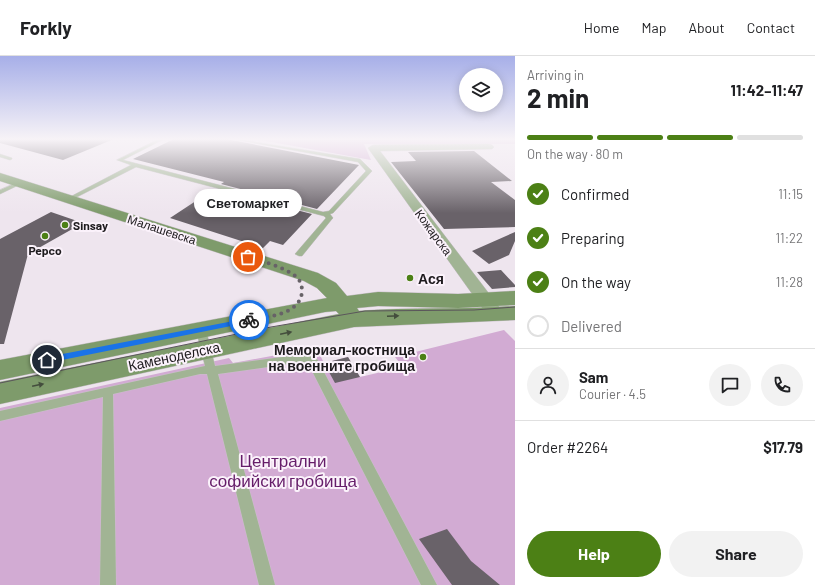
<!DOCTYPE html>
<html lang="en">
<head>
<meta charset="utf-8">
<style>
  body { margin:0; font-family:Barlow,sans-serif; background:#f2f2f2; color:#202124; height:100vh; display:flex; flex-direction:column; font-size:15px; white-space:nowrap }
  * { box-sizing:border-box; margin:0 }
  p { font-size:13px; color:#757577 }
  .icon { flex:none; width:22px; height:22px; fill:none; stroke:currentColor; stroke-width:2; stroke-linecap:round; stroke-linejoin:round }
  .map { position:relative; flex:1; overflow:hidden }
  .sheet { display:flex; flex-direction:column; background:#fff; width:300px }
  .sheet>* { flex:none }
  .buttons { position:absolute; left:459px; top:12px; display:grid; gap:8px }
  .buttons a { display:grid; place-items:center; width:44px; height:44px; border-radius:50%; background:#fff; box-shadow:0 2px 10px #0003; font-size:20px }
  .pin { position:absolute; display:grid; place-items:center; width:34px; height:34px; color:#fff; margin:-17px; border:2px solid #fff; border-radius:50%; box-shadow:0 1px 4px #0007 }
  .courier { position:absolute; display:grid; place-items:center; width:40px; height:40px; margin:-20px; border:3px solid #1a73e8; border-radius:50%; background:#fff; color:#222; box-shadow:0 1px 5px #0007 }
  .bubble { position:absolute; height:28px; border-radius:14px; background:#fff; box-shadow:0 2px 10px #0003; font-size:13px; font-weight:700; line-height:28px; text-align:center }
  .summary em { font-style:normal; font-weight:700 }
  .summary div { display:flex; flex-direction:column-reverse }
  .summary { display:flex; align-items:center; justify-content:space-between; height:68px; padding:0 12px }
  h1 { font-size:26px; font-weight:700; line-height:30px }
  .bar { display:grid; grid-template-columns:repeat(4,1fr); gap:6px 4px; align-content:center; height:48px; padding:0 12px }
  .bar i { height:5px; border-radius:3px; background:#e0e0e0 }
  .bar .on { background:#4c8015 }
  .bar p { grid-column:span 4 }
  .line { display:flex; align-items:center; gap:10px; padding:0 12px; border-top:1px solid #e0e0e0 }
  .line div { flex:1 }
  .round { display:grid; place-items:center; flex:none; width:42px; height:42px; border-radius:21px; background:#f2f2f2 }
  ol { padding:0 12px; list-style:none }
  li { display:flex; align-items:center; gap:12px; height:44px }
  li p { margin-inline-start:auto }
  li .icon { padding:4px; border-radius:50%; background:#4c8015; color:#fff; stroke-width:4 }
  li:last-child { color:#757577 }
  li i { width:22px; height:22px; border:2px solid #e0e0e0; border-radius:50% }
  .action { display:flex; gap:8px; margin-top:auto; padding:8px 12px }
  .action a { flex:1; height:46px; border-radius:24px; background:#4c8015; color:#fff; font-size:16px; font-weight:700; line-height:46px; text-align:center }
  .action a+a { background:#f2f2f2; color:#202124 }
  header { display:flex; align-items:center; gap:24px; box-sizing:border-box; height:56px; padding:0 20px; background:#fff; border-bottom:1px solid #e0e0e0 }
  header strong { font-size:19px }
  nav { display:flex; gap:22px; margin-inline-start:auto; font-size:14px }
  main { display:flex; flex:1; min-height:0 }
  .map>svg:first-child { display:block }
</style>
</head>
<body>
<header>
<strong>Forkly</strong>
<nav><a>Home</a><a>Map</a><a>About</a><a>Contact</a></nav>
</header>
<main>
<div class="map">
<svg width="515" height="529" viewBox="0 0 515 529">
  <rect width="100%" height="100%" fill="#eee5ee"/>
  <!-- green -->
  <path fill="#d2abd3" d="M255,83H294L328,86L515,85V88H364L371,104Z
    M504,274L515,285V529H0V352L229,302L233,307L309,293H317L324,307L348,301L360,321L403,311L395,301Z"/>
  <!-- water -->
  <path fill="#e6a8e8" d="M294,83H515V85L328,86Z"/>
  <!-- building -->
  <path fill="#696269" d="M0,83H114L63,104L0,87Z
    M174,83H226L359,109L317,153L221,128L224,126L133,103Z
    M474,95L512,125L491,126L515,144V171L444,173L391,106L416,105L408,96Z
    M214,133L312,158L283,189L270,185L263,192L170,162Z
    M51,156L83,167L28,198L4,288H0V183Z
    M515,176V185L509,199L489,208L472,195Z
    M501,214L515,229V231L492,233L477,216Z
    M348,301L360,321L335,327L324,307Z
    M447,473L471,505L500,529H452L419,483Z"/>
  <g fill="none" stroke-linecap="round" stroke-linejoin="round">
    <!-- lane casing -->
    <g stroke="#c9c1c9" stroke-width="1">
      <path id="lane" d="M159,83H164L123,104L323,156L329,155L366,115L358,106L238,84L236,83L360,103L372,115L333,157L330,158L333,162L332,163L302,200H299L295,198L326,162L324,160L136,111L71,144L66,143L131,109L117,104Z
        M0,98L12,102V103L10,104L0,101Z
        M18,126L23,127L0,138V134Z
        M201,271L206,274L215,310L305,298L317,303L437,529H421L309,309L304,306L218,318L275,529H259L207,318H200L113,338L116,529H100L103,341L0,365V355L205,310L196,274Z"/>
    </g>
    <!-- street casing -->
    <g stroke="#c9c1c9" stroke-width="1">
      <path id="street" d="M489,88L492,89L494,91L492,93L380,95L500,252L503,256L500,260L494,262L488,260L368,92L373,89Z"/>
    </g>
    <!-- secondary casing -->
    <g stroke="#c9c1c9" stroke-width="1">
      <path id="secondary" d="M0,117L318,217L336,227L347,240L378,236L458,238L515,235V249L458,252L378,250L357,252L359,255C411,251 463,254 515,250V264L354,271L0,348V326L339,258L336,255L325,256L0,324V304L327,242L317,232L304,225L0,125Z"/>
    </g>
    <!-- lane -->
    <use href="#lane" fill="#a1b494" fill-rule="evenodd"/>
    <!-- street -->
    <use href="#street" fill="#a1b494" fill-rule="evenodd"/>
    <!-- secondary -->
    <use href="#secondary" fill="#7e9b6b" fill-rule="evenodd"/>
    <!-- tram -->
    <path stroke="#5b565b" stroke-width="1" d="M0,327L271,271L365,255L474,254L515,251"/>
  </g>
  <!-- one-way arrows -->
  <defs><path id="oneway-solid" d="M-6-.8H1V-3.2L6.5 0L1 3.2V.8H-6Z"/></defs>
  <g fill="#444e3d">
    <use href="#oneway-solid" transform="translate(393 260) rotate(-2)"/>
    <use href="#oneway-solid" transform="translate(286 277) rotate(-12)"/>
    <use href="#oneway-solid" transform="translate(38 329) rotate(-12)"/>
  </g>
  <!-- sky -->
  <linearGradient id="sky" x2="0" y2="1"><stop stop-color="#a7afe8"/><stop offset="0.53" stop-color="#f7f3f7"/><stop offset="1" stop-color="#f7f3f7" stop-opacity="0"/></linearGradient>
  <rect width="515" height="157" fill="url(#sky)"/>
  <!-- route -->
  <path fill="#1a73e8" d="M249,262L252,264L251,266L47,307L43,304L47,301Z"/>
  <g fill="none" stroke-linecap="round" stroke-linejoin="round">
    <!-- done -->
    <path stroke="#676267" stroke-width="4" stroke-dasharray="0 7.2" d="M248,201C264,206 281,210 294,219C300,223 302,229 302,235C301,259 266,261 249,264"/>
  </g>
  <!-- markers -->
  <g fill="#4c8015" stroke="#fbf2fb" stroke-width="1.5">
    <circle cx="65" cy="169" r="4"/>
    <circle cx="45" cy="180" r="4"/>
    <circle cx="410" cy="222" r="4"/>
    <circle cx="423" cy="301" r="4"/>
  </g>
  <g text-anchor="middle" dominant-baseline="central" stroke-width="4" stroke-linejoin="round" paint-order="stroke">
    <!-- far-poi labels -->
    <g font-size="12" font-weight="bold" fill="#1e1b1e" stroke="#fbf2fb" text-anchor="start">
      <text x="73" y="169">Sinsay</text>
      <text x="45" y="194" text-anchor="middle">Pepco</text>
    </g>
    <!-- far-street labels -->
    <g font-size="12" fill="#1e1b1e" stroke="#fbf2fb">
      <text transform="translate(162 173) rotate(18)">Малашевска</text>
      <text transform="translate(434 176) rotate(54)">Кожарска</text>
    </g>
    <!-- poi labels -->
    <g font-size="14" font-weight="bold" fill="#1e1b1e" stroke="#fbf2fb" text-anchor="start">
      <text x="418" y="222">Ася</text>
      <text x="415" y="293" text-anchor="end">Мемориал-костница<tspan x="415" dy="16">на военните гробища</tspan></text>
    </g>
    <!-- street labels -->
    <g font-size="14" fill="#1e1b1e" stroke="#fbf2fb">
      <text transform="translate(174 300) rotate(-12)">Каменоделска</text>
    </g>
    <!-- near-park labels -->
    <g font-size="17" fill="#651d69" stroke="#fbf2fb">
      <text x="283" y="404">Централни<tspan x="283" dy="20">софийски гробища</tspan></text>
    </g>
  </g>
</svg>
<div class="buttons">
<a><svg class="icon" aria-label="layers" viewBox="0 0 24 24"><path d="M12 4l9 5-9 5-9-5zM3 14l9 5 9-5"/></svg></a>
</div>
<div class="pin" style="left:248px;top:201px;background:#ea580c"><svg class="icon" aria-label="bag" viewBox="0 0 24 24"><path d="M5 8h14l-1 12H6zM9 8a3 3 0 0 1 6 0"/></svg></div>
<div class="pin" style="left:47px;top:304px;background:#1f2937"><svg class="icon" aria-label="home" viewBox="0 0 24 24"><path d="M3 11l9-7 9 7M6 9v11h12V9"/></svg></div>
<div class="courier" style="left:249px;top:264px"><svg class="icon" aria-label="bike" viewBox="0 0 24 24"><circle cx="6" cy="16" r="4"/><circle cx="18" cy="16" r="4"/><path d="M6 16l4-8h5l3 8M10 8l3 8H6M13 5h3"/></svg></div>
<div class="bubble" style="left:194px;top:133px;width:108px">Светомаркет</div>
</div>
<section class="sheet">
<div class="summary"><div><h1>2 min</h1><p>Arriving in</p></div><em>11:42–11:47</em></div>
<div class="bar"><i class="on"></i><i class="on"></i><i class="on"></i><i></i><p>On the way · 80 m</p></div>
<ol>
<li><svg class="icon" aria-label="check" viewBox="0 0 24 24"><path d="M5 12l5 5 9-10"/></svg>Confirmed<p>11:15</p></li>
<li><svg class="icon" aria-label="check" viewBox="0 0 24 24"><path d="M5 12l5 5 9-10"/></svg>Preparing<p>11:22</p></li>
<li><svg class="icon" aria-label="check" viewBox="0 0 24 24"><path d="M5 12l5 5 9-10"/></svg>On the way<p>11:28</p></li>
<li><i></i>Delivered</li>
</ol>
<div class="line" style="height:72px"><a class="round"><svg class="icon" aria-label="person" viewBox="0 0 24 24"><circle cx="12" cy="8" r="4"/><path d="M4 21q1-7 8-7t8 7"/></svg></a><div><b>Sam</b><p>Courier · 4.5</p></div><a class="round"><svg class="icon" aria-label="chat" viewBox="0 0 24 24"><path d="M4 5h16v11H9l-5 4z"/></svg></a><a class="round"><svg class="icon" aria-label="phone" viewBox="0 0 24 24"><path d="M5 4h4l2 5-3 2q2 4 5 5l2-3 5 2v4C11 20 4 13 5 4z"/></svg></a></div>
<div class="line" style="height:52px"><div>Order #2264</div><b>$17.79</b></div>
<div class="action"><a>Help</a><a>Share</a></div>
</section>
</main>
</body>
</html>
